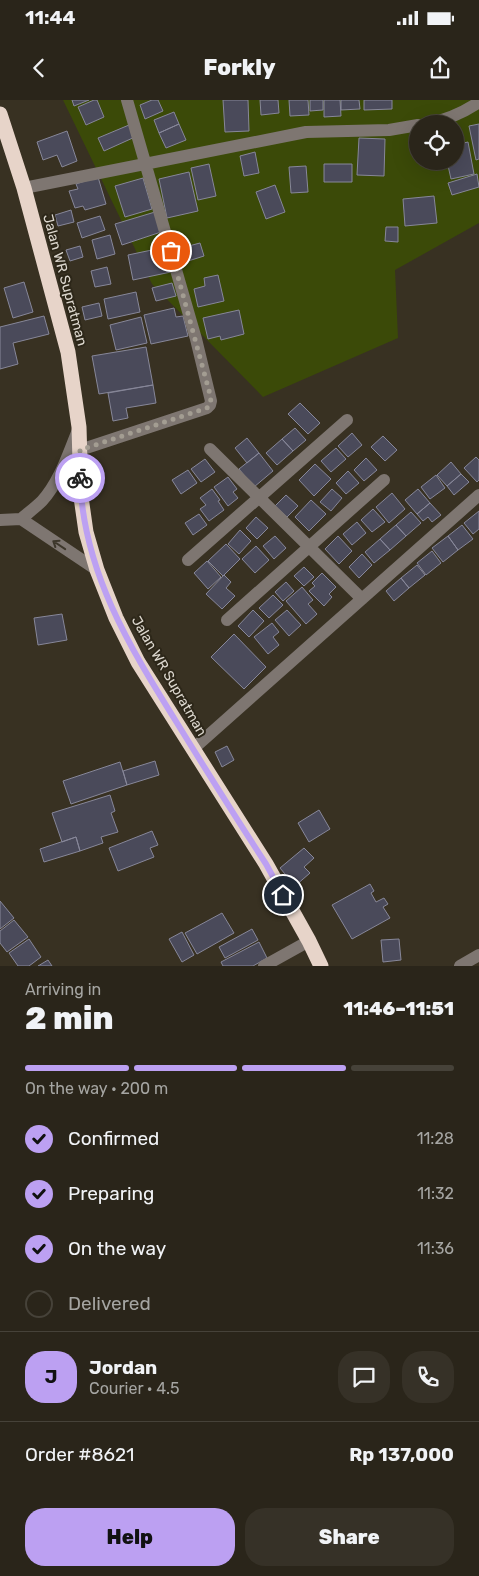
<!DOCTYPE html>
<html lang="en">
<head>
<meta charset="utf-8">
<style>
  body { margin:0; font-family:Rubik,sans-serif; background:#363127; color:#f1f3f6; height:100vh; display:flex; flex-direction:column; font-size:19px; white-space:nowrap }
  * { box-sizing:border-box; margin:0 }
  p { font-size:16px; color:#a5a5a2 }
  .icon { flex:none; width:28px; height:28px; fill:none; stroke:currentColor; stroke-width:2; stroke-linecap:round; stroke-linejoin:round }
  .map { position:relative; height:866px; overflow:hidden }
  .sheet { display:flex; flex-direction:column; background:#2a251a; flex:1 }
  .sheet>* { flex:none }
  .buttons { position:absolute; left:409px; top:15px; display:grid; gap:10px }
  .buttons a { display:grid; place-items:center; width:55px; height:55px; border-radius:50%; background:#2a251a; box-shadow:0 5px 20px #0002,0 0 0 1px #464239; font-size:25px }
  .pin { position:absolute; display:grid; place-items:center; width:42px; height:42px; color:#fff; margin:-21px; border:2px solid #fff; border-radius:50%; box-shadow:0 1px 5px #0007 }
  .courier { position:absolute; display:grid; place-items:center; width:50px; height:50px; margin:-25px; border:4px solid #bca0f2; border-radius:50%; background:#fff; color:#222; box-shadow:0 1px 6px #0007 }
  .summary em { font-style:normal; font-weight:800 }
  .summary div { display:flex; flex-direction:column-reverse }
  .summary { display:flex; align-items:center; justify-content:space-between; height:85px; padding:0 25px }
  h1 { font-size:32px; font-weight:800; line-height:38px }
  .bar { display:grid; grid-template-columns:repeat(4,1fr); gap:8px 5px; align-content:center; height:60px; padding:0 25px }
  .bar i { height:6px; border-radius:4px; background:#464239 }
  .bar .active { background:#bca0f2 }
  .bar p { grid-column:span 4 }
  .line { display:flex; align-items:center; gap:12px; padding:0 25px; border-top:1px solid #464239 }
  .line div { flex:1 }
  .round { display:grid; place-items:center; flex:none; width:52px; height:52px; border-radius:20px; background:#363127 }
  ol { padding:0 25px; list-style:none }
  li { display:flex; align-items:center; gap:15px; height:55px }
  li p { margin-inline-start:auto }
  li .icon { padding:5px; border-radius:50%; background:#bca0f2; color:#111; stroke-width:4 }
  li:last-child { color:#a5a5a2 }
  li i { width:28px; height:28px; border:2px solid #464239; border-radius:50% }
  .button { display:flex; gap:10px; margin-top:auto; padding:10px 25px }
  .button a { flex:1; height:58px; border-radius:20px; background:#bca0f2; color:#111; font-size:20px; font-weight:800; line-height:58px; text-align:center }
  .button a+a { background:#363127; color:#f1f3f6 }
  .status { display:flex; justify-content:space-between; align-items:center; height:35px; padding:0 25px; background:#2a251a; direction:ltr }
  .status svg { height:14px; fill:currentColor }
  header { display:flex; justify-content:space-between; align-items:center; height:65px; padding:0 25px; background:#2a251a; font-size:22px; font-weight:800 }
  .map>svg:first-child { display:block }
</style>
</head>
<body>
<div class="status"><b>11:44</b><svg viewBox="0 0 49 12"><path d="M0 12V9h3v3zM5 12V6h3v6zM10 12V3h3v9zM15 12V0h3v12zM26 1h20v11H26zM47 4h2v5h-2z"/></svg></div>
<header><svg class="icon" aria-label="back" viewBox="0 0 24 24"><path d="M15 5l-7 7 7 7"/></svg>Forkly<svg class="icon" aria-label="share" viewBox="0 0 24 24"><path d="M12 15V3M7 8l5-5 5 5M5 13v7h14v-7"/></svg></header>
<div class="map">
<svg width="479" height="866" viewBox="0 0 479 866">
  <rect width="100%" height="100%" fill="#383122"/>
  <!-- green -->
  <path fill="#3b4a08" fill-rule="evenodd" d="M63,0H479V123L395,170L398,238L263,297L152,184ZM418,24H455V61H418Z"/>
  <!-- building -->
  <path fill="#4a4a5a" stroke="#878799" d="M72,0H89L74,6Z
    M94,0H97L104,17L86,25L78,7Z
    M152,0H158L163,11L145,19L140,5Z
    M223,0H248L249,31L225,32Z
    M260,0H278L279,13L261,15Z
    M289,0H308L309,15L290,16Z
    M310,0H323V10L310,11Z
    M324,0H340L341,16L324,17Z
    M341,0H359L360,9L341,10Z
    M364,0H392V9L364,10Z
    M174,12L179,24L159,33L154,20Z
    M179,24L186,40L166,48L159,33Z
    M479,24V59L476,60L469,26Z
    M129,25L135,37L104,51L98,38Z
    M67,31L77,61L62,67L57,55L43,60L37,42Z
    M415,32H418V53H416Z
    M359,38L385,39L384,76L357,75Z
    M468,42L474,74L451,79L447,61H455V45Z
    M255,52L259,73L244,76L240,56Z
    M209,64L216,96L198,100L191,68Z
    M324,64H352V82H324Z
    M306,66L308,92L291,93L289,67Z
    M189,72L198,111L167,118L159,79Z
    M477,74L479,87L452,95L448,83Z
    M98,77L106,104L85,110L83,106L75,108L69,91L78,89L76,84Z
    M143,78L152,109L125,117L115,86Z
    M275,85L285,112L266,119L256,92Z
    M434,96L437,123L405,126L403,99Z
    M71,110L74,122L58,126L55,115Z
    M155,112L161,132L122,145L115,124Z
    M100,116L105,130L82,138L77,123Z
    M386,127H398V142L385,141Z
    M110,135L115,154L97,159L92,140Z
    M200,143L204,156L185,162L181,148Z
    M80,146L83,157L70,161L66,150Z
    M166,147L171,172L133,180L128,155Z
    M107,167L111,184L95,187L91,171Z
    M218,175L224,201L198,207L194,189L205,186L204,178Z
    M24,182L33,212L13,218L4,188Z
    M172,183L176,196L156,201L152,188Z
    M136,192L140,212L108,219L104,199Z
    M99,203L102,216L85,220L82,207Z
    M174,208L176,217L183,216L188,236L151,244L144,215Z
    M239,210L244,234L221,240L220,236L208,239L203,218Z
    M44,216L49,234L13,243L18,264L0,269V227Z
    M141,217L147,243L116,250L110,225Z
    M146,247L153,285L99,294L92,256Z
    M153,285L156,303L126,308L128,318L113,321L108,293Z
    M300,303L320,323L308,334L288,314Z
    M295,328L306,340L293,351L282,339Z
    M352,333L362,345L348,357L338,346Z
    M383,336L397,350L385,361L371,347Z
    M247,338L259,353L247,363L235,348Z
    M282,339L293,351L277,365L266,353Z
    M336,348L346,359L331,372L321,361Z
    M259,353L273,371L254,387L239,369Z
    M476,357L479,360V380L477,382L464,368Z
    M366,358L377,370L364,381L354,370Z
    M205,359L215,372L201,382L191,369Z
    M451,362L461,374L447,386L437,375Z
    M315,364L331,379L314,396L299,380Z
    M188,370L197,383L181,394L172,380Z
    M348,371L359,383L346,394L336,383Z
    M461,374L469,382L454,395L447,386Z
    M436,375L445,388L430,399L421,387Z
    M228,377L237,389L233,392L238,398L228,406L214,387Z
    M212,389L220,400L218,401L224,410L209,421L200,409L206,405L200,398Z
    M332,389L342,398L331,411L320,402Z
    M418,389L430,403L417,414L405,400Z
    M392,393L405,409L389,423L376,407Z
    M286,395L298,406L287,417L275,406Z
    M311,400L326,414L309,431L295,417Z
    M430,403L441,415L432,422L428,417L423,421L417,414Z
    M373,409L385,422L372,432L361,420Z
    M479,411V429L473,434L464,423Z
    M411,412L421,423L406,436L396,425Z
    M199,414L207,425L193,435L185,423Z
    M256,417L268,428L257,439L246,428Z
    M357,422L366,433L352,445L343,434Z
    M396,425L406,436L390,450L380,439Z
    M462,425L473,439L458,450L448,436Z
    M240,430L251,441L239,454L228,444Z
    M275,436L286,448L274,459L263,446Z
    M338,436L352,451L339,464L325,449Z
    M448,436L458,450L443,462L432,448Z
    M380,439L390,450L374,463L365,452Z
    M226,444L240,459L223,476L208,461Z
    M256,446L269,460L255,473L242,459Z
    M432,451L441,463L426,475L417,463Z
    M362,454L372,465L359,478L349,467Z
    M207,461L221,477L208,489L194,473Z
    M417,465L425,475L409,488L401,478Z
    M304,467L314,477L304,486L294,476Z
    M322,473L336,487L329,494L332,497L324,506L309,491L315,486L312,483Z
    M224,475L231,482L226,488L235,496L222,509L206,494Z
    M401,478L409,488L394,501L386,491Z
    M286,482L294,491L283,501L275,492Z
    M302,487L313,500L308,504L317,514L306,524L286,501Z
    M273,495L283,505L269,518L259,508Z
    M253,510L264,521L249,537L238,526Z
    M287,510L301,525L289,536L275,520Z
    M62,514L67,540L38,545L34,518Z
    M272,523L279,532L273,537L279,545L268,554L254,537Z
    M234,534L266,567L244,589L211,557Z
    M227,646L234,660L222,667L215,652Z
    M155,661L159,675L127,685L123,671Z
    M120,662L127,685L71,704L63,681Z
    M110,695L115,711L111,713L118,732L101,737L103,743L80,751L76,737L62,742L52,713Z
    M319,710L330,729L309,742L298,723Z
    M152,731L158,745L150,748L154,757L118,771L109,748Z
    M76,737L80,751L44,762L40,749Z
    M304,748L314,758L304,767L310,773L295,786L280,768Z
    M370,784L374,791L371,793L376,802L384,798L388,804L383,807L390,818L352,839L332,805Z
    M0,801L14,818L0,829Z
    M222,813L234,833L197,854L185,833Z
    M14,820L28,837L7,852L0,843V831Z
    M252,829L258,840L225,858L219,847Z
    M182,832L194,855L182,862L169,839Z
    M29,839L41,857L29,866H18L9,853Z
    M399,839L401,860L383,862L381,840Z
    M259,842L267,858L253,866H223L221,862Z
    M48,860L52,866H38Z"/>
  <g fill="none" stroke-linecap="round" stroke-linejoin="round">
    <!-- minor -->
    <path stroke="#7e7671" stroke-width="12" d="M427,24C446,20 463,13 479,2
      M24,88L306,32L389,30L418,25
      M210,349L362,499
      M80,350L207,308L210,305L211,301L196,239L127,0
      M21,419C28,413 36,407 42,401C60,381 68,354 78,330
      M0,420L21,419L97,470
      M188,460L347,320
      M227,520L384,380
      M193,649L479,395
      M264,866L309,841
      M460,866L479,855"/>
    <!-- highway -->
    <path stroke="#e7d4c9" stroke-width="15" d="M0,14L24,88L68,252L79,327L81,397L86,432L97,470L116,518L138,562L266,764L309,841L321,866"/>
  </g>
  <!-- one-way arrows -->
  <defs><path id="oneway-shaft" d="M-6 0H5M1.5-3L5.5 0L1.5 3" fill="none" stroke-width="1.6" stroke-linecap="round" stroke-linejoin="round" transform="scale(1.25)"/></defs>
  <use stroke="#3d372b" href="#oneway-shaft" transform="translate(59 445) rotate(-146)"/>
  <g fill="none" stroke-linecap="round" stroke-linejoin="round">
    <!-- done -->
    <path stroke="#a39d92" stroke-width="5" stroke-dasharray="0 9" d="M80,378V350L207,308L210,305L211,298L171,151"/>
    <!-- route -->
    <path stroke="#bca0f2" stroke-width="6" d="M80,378C83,471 129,546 177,623C206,670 236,718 266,764L283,795"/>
  </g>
  <g text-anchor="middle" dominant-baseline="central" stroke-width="4" stroke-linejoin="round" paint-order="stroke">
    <!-- street labels -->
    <g font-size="14" fill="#dcd7ce" stroke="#2d2719">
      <text transform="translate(65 180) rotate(75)">Jalan WR Supratman</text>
      <text transform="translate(169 576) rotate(60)">Jalan WR Supratman</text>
    </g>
  </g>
</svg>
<div class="buttons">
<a><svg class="icon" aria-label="locate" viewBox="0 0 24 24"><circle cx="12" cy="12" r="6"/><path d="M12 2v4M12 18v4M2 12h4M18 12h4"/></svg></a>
</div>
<div class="pin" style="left:171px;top:151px;background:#ea580c"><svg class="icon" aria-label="bag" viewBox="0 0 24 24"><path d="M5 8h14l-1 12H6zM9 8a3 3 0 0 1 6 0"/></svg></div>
<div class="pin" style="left:283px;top:795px;background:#1f2937"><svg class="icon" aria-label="home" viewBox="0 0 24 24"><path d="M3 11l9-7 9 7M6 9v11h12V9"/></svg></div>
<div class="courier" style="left:80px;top:378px"><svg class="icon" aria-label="bike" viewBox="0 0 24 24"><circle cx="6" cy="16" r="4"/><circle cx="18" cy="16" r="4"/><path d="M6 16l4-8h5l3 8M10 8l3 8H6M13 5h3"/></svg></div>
</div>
<section class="sheet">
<div class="summary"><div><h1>2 min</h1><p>Arriving in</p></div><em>11:46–11:51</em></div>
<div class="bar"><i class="active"></i><i class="active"></i><i class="active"></i><i></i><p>On the way · 200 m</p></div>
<ol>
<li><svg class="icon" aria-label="check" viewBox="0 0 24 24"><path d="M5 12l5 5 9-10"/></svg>Confirmed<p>11:28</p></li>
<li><svg class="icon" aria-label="check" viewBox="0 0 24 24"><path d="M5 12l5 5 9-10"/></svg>Preparing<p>11:32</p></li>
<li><svg class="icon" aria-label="check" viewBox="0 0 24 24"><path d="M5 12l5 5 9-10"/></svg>On the way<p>11:36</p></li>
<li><i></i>Delivered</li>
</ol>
<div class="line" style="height:90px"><b class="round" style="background:#bca0f2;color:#111">J</b><div><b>Jordan</b><p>Courier · 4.5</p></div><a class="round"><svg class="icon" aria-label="chat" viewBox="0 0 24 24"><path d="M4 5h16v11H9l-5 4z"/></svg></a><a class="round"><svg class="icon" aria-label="phone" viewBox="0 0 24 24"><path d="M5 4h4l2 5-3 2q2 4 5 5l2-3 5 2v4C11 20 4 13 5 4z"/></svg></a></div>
<div class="line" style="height:65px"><div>Order #8621</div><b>Rp 137,000</b></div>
<div class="button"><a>Help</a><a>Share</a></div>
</section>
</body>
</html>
